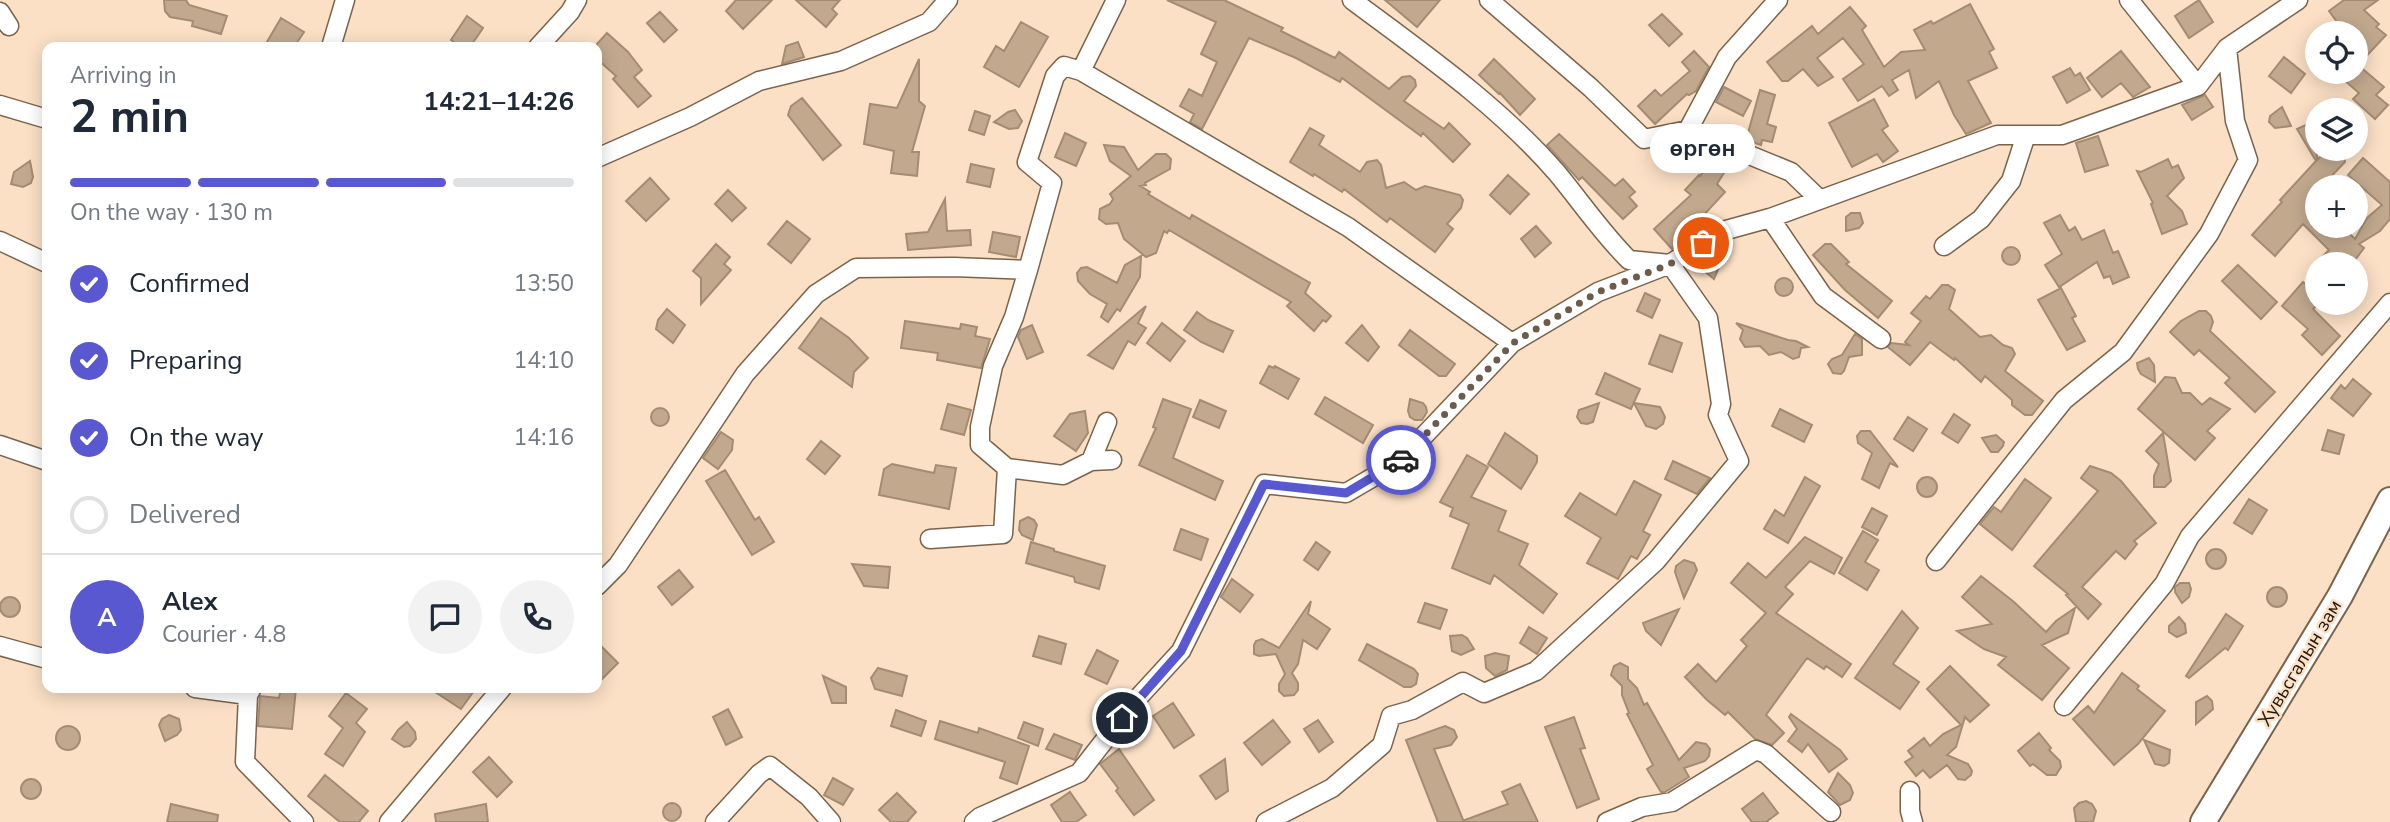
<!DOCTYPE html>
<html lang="en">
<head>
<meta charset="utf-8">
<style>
  body { margin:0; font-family:"Nunito Sans",sans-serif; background:#f2f2f3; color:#1f2937; height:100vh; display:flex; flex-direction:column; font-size:26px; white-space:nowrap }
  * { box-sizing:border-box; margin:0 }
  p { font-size:23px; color:#747a83 }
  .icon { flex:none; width:38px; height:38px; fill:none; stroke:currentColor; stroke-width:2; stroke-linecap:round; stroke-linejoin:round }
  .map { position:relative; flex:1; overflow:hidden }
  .side { position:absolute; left:42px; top:42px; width:560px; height:651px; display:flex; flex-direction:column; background:#fff; border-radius:14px; box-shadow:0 4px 18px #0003 }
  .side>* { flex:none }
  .buttons { position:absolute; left:2305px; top:21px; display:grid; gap:14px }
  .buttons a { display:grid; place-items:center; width:63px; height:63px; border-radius:50%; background:#fff; box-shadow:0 4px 18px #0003; font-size:35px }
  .pin { position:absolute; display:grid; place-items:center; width:60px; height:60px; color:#fff; margin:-30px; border:4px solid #fff; border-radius:50%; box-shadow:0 2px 7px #0007 }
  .courier { position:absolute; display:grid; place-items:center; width:70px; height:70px; margin:-35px; border:5px solid #5958d0; border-radius:50%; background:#fff; color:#222; box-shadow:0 2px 9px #0007 }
  .bubble { position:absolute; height:49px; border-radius:24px; background:#fff; box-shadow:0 4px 18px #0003; font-size:23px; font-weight:700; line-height:49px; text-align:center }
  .summary em { font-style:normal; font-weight:700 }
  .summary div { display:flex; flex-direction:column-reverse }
  .summary { display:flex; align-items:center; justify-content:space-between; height:119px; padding:0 28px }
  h1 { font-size:46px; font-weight:700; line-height:52px }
  .bar { display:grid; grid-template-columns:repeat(4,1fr); gap:10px 7px; align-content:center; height:84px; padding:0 28px }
  .bar i { height:9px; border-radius:5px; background:#e0e1e3 }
  .bar .on { background:#5958d0 }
  .bar p { grid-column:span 4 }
  .line { display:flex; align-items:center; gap:18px; padding:0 28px; border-top:2px solid #e0e1e3 }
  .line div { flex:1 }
  .round { display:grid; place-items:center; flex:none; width:74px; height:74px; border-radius:37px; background:#f2f2f3 }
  ol { padding:0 28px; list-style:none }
  li { display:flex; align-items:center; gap:21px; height:77px }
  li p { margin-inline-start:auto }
  li .icon { padding:7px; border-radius:50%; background:#5958d0; color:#fff; stroke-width:4 }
  li:last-child { color:#747a83 }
  li i { width:38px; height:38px; border:4px solid #e0e1e3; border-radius:50% }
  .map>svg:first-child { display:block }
</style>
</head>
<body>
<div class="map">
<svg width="2390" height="822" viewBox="0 0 2390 822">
  <rect width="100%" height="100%" fill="#fbe0c5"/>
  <!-- building -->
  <path fill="#c2a98e" stroke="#a48c72" stroke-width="2" d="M164,0H186L189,5L227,16L221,34L192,26L193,21L170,17L165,11Z
    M736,0H772L743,29L726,11Z
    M796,0H840L832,9L837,14L826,27Z
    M1167,0H1224L1283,28L1281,31L1335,58L1339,52L1389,89L1402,77L1410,76L1415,80L1416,86L1404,101L1444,129L1449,123L1470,144L1453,162L1423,133L1421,136L1342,78L1340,82L1296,58L1249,38L1202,129L1190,122L1194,114L1180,106L1189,89L1202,96L1217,62L1201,54L1216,22Z
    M1385,0H1440L1417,27Z
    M2199,0L2213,22L2189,38L2175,16Z
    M2344,0H2378L2364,10L2379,24L2376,27L2386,35L2358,65L2384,87L2376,95L2388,105L2375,119L2353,99L2359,93L2335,72H2356V33H2345L2329,11Z
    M1970,4L1994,49L1989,52L1997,68L1968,81L1991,123L1966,134L1954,115L1939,81L1916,98L1909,70L1892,80L1898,90L1889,96L1882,86L1858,101L1843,79L1864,64L1843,38L1817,58L1833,77L1818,86L1803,69L1788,81H1782L1767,62L1812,26L1818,34L1850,7L1866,26L1862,30L1884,67L1901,52L1925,50L1914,30L1931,21L1933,24Z
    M660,12L677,30L664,42L647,23Z
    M1662,14L1682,34L1669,46L1649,25Z
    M467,16L483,28L470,47H461L451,40Z
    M281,18L304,32L294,47H264Z
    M1021,22L1048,37L1019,87L984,67L996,46L1004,51Z
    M607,33L628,52L642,70L634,77L651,96L638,107L613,79L616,76L597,59V44Z
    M798,42L804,57L782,64L786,46Z
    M1694,51L1709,67L1696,91L1689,95L1687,94L1655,124L1638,106L1655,90L1661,96L1690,71L1682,62Z
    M2121,51L2150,87L2133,97L2121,83L2102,97L2087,78Z
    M2284,57L2305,74L2291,93L2269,76Z
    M919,59V101L925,106L912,152H919L917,176L891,173L894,151L864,144L870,104L897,108Z
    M1494,59L1535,99L1520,115L1500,93L1499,94L1479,75Z
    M2070,68L2075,76L2080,73L2090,90L2067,103L2053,77Z
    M1724,87L1751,101L1743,116L1716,102Z
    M1760,90L1775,95L1767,124L1776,127L1772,142L1762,140L1761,145L1746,140Z
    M2205,95L2213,107L2192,120L2182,105Z
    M802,98L841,145L823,160L788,115L791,106Z
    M1874,99L1888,126L1882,130L1898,151L1883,162L1877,154L1852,167L1829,123Z
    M2282,107L2291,126L2275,128L2269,122L2270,116Z
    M1015,110L1022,121L1018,128L1009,129L994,122L1008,112Z
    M975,111L990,116L984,135L969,130Z
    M2317,120V160L2328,149H2343L2345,162L2321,187H2317V226H2328L2339,237L2346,230L2355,239L2367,218L2382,205L2348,175L2363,158L2390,182V219L2380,231L2359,244L2364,248L2352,264H2315L2329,250L2303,224L2275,256L2252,235L2282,202L2280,200L2316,161L2297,129Z
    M1310,128L1324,136L1319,145L1360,172L1367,162L1377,160L1381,165L1386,188L1404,182L1416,190L1425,186L1460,195L1463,200L1461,208L1447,224L1453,229L1435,252L1390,218L1387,222L1344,189L1342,192L1314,174L1313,176L1290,162Z
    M1065,133L1086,143L1076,166L1055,157Z
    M1559,134L1615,186L1623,179L1635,192L1629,197L1637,206L1623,219L1582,177L1579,180L1547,145Z
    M2098,136L2108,165L2085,172L2076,143Z
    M1104,145L1124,147L1138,170L1156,154H1166L1171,159L1170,169L1145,183L1146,185L1140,186L1150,192L1148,194L1190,219L1192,215L1310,283L1305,293L1331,316L1326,322L1323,320L1314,331L1287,306L1291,302L1169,230L1167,233L1164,231L1156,253L1146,257L1124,239L1118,223L1106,224L1099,219L1100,209L1110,204L1113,199L1110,194L1131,176L1110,161Z
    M1721,158L1727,168L1717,184L1725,192L1699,220L1701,223L1672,249L1654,229L1691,195L1685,190L1699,175L1700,176L1712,161Z
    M2168,159L2172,168L2178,165L2184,178L2167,196L2182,211L2187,224L2162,234L2151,204L2153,203L2137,171L2141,172Z
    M30,161L33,177L31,183L23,187L11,184L14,172Z
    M971,164L994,169L990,187L967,182Z
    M1508,175L1529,194L1510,214L1490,195Z
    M650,178L669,199L646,221L626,201Z
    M728,190L746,208L732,221L715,204Z
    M945,199L947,231L970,230L971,245L908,250L906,234L928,232Z
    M1851,213H1860L1863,223L1859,228L1846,231V217Z
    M2060,215L2069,231L2075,227L2082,240L2104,230L2113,253L2118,251L2129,277L2113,284L2110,276L2104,278L2097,262L2059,287L2045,265L2062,254L2044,223Z
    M787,221L810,239L791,263L768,244Z
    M1536,226L1551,243L1535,257L1521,239Z
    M993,232L1020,237L1016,257L989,252Z
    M716,244L730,257L724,264L731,270L701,304V278L693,271Z
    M1825,244H1831L1849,262L1846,264L1892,301L1878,318L1845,290L1813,255Z
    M2002 256a9 9 0 1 1 18 0a9 9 0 1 1-18 0Z
    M1141,256L1140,277L1120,311L1117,309L1108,322L1101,317L1107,304L1090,294L1078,281L1077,273L1081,268L1087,267L1117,283L1125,265Z
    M1709,258L1715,259L1719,267L1714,279L1702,269L1703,260Z
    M2238,265L2277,302L2261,319L2222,281Z
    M1775 287a9 9 0 1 1 18 0a9 9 0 1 1-18 0Z
    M2303,282L2317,294L2319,303L2313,309L2340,336L2322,355L2302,335L2308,329L2282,306Z
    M1942,285H1948L1955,290L1949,309L1980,337L1991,335L2003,345L2012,348L2015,354L2005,371L2043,401L2032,415H2025L2012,405V400L1985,376L1981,382L1955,358L1954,360L1930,342L1910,365L1888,347L1891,343L1909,345L1905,342L1921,321L1911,313L1926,296L1930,299Z
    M2061,288L2076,316L2072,318L2085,341L2067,350L2038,300Z
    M1645,293L1660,300L1652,318L1637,311Z
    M1146,306L1138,323L1146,328L1135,345L1128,341L1113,369L1088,355Z
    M667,309L685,325L673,343L656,329L658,320Z
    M2199,311H2206L2211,316L2213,322L2210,331L2275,392L2255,412L2225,383L2230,378L2199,350L2194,355L2170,332L2181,321Z
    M1197,312L1208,320L1233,331L1223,352L1201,342L1184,330Z
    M821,318L849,338L868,358L854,372L852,387L799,348Z
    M905,321L960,329L961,324L977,327L975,336L990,339L981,368L937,360L938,353L901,348Z
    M1162,323L1185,341L1170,361L1147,343Z
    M1736,323L1788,340L1796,341L1808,347L1801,348L1799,357L1793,359L1781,352L1769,355L1760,346L1745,347L1740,339L1743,330Z
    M1032,325L1043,352L1027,359L1018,337L1021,330Z
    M1362,325L1379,347L1368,361L1346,343Z
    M1410,330L1455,364L1446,376H1439L1399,345Z
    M1855,334L1862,339V355L1849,357L1844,371L1841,374L1833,373L1828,364L1832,359L1842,355Z
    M1660,335L1682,343L1672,372L1649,364Z
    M2149,358L2154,365L2155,382L2141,374L2138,369L2137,363Z
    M1269,366L1274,368L1275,366L1299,379L1288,399L1260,383Z
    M1605,373L1640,389L1631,409L1596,394Z
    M2165,377L2175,378L2182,393H2190L2202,405L2210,398L2230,409L2207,431L2215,438L2195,460L2138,409Z
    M2353,379L2371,394L2353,416L2331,398L2341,385L2345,389Z
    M1325,397L1373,425L1363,443L1315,414Z
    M1163,399L1191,409L1173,458L1223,481L1215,500L1139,465L1156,428L1153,427Z
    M1410,399L1423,403L1426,407L1427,412L1422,420H1415L1410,417L1408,411Z
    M1200,400L1226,411L1219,428L1193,417Z
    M1599,403L1593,422L1587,424L1581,423L1577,417L1579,410Z
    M1634,403L1660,407L1665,417L1663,424L1656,429L1646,426Z
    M948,404L971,410L964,435L941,429Z
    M651 417a9 9 0 1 1 18 0a9 9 0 1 1-18 0Z
    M1780,409L1812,425L1804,442L1772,426Z
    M1085,411L1088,433L1076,451L1054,436L1070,414Z
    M1954,414L1970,425L1958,443L1942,433Z
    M1908,417L1927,429L1913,451L1894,439Z
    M2328,430L2344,435L2339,454L2322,450Z
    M1861,431H1870L1898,467L1890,463L1879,488L1862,479L1872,453L1858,443L1857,436Z
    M721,432L733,440L732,450L718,469L703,458Z
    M1505,433L1537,456V462L1521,489L1488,464Z
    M2163,433L2171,481L2165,487H2154V476L2159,464L2146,451Z
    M1996,435L2004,442L2003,446L1998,452H1991L1982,438Z
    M821,441L840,456L825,474L807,459Z
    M1467,455L1488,467L1471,497L1506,511L1498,531L1528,544L1519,565L1557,594L1543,613L1494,575L1490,584L1452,568L1469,524L1450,516L1453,508L1440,502Z
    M1673,461L1710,478L1697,494L1665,479Z
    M892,464L934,473L936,465L956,468L949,509L879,495L884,469Z
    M2090,466L2111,473L2121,481L2156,523L2134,541L2137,544L2125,559L2116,551L2082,587L2101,604L2088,619L2066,595L2068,594L2034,566L2098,491L2081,478Z
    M725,470L755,520L759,517L774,542L752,555L706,481Z
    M1805,477L1820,486L1788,543L1764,529L1775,510L1784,516Z
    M1917 487a10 10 0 1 1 20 0a10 10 0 1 1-20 0Z
    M2025,479L2051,498L2012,550L1980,524L1994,507L2001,512Z
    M1634,481L1661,495L1643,531L1650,535L1637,559L1631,556L1618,579L1587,563L1601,538L1565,516L1580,493L1616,515Z
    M2249,499L2267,510L2252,534L2234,523Z
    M1872,508L1887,516L1877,535L1862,527Z
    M1028,517L1034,520L1037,525L1033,540L1022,535L1019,530L1020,521Z
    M1181,529L1208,539L1201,560L1174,550Z
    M1863,531L1878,540L1865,562L1879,570L1867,590L1839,573Z
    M1805,537L1842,558L1834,574L1810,561L1785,587L1793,594L1776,613L1851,664L1842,677L1826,666L1824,669L1807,658L1766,715L1784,733L1772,745L1755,739L1728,712L1725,715L1707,700L1685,677L1698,664L1716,682L1747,646L1741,640L1766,613L1731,583L1748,563L1766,578Z
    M1031,542L1054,549V551L1105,566L1099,589L1075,582L1074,577L1026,563Z
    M1316,542L1330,552L1318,570L1304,560Z
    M2206 559a10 10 0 1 1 20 0a10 10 0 1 1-20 0Z
    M1684,560L1694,563L1697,570L1684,598L1675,572L1676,566Z
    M852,564L890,567L888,588L864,586Z
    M679,570L693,587L672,605L658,587Z
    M1981,576L2014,602L2046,632L2056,621L2075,608L2068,633L2042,645L2069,668L2042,700L1998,665L2006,657L1984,649L1957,631L1992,624L1962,597Z
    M1232,579L1253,595L1240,612L1221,597Z
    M2180,583H2189L2191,589L2189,597L2182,603L2175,592V587Z
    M2267 597a10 10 0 1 1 20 0a10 10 0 1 1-20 0Z
    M0 607a10 10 0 1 1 20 0a10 10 0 1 1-20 0Z
    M1311,601L1308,614L1330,629L1317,649L1303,640L1298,664L1292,673L1298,683V690L1294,695L1284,696L1279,691V684L1285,674L1276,654L1259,656L1254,654V645L1256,641L1262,639L1279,648Z
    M1425,603L1447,610L1440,629L1418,622Z
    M1679,609L1661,645L1646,631L1643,623Z
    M1902,611L1918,628L1893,664L1919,682L1900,709L1855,678Z
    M2226,614L2243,626L2228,650L2225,648L2189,678L2186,676Z
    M2179,617L2185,624L2186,633L2177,637L2169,632V626Z
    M1529,627L1547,638L1537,654L1520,643Z
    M1462,635L1467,638L1474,649L1461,655L1452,651L1450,636Z
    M1039,636L1066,644L1061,664L1033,656Z
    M597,642L618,663L597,684Z
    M1367,644L1414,669L1418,674L1416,684L1411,687H1404L1359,660Z
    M1097,650L1118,661L1107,684L1085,674Z
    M1495,653L1509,656L1507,670L1495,676L1486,668L1485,656Z
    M1620,663L1628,667V679L1637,688L1644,705L1647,703L1679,760L1696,742L1706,744L1710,749L1709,756L1705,761L1684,768L1689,777L1665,792H1661L1647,769L1653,765L1627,714L1629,713L1622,695V686L1611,675L1614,666Z
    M1950,666L1989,705L1970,722L1965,717L1956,747L1947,755L1968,764L1972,771L1971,775L1965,780L1958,779L1947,765L1930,778L1923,770L1916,776L1905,762L1913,757L1908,751L1924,738L1930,746L1943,734L1961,725L1927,689Z
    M878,668L907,676L902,696L875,689L871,678Z
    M2122,673L2139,686L2137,689L2165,711L2138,744L2114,765L2073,719L2088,706L2094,713Z
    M823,676L846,687V703H832Z
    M281,688H296L292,729L258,726L260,696L279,698Z
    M429,688H476L461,709Z
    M346,693L367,709L356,723L365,732L343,766L325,754L343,728L329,716Z
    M2207,696L2212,701L2213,709L2196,724V702Z
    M1173,703L1194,735L1174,748L1153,716Z
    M728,709L742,737L726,745L713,717Z
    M896,710L926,721L921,736L891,726Z
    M1791,714L1840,750L1847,759L1829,772L1808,744L1802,752L1788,741L1797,729L1789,717Z
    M169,715L179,719L181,730L177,735L165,741L159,725L162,719Z
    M1574,717L1585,748L1580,749L1599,799L1577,808L1545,727Z
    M1273,720L1290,742L1262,765L1244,743Z
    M1318,720L1333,742L1319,752L1304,729Z
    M940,721L978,733L979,728L1029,746L1017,784L1000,778L1005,762L935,739Z
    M407,722L415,732L416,739L410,746L404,747L392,739L398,730Z
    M1024,722L1043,729L1038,746L1018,738Z
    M1445,726L1454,730L1457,737L1451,745L1434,749L1464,822H1438L1406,740Z
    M56 738a12 12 0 1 1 24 0a12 12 0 1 1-24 0Z
    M2039,733L2051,748L2049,750L2060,761L2061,767L2056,775H2047L2033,764L2030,766L2018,751Z
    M1054,734L1082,745L1075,760L1046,749Z
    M2144,740L2170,750L2169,763L2164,766L2155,764Z
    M1119,749L1154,800L1134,815L1116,791L1118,788L1100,764Z
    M489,757L512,782L497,797L473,772Z
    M1225,759L1228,791L1216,799L1200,776Z
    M1838,773L1850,785L1853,793L1850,800L1840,805L1828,792Z
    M325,775L368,811L359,822H340L308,796Z
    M833,778L853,789L843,805L824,795Z
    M21 789a10 10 0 1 1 20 0a10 10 0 1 1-20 0Z
    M1520,784L1538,822H1465V820L1508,804L1502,792Z
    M1070,792L1086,815L1076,822H1062L1051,805Z
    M897,793L916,812L907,822H891L879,810Z
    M1763,793L1778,813L1766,822H1752L1742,809Z
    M2086,801L2092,804L2096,811L2093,822H2076L2074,808L2079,803Z
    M663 812a9 9 0 1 1 18 0a9 9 0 1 1-18 0Z
    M171,804L218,815L217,822H167Z
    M486,804L488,822H436L435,814Z"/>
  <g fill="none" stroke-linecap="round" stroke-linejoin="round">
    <!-- minor casing -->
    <g stroke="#7a634a" stroke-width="21">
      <path id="minor" d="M1116,0L1081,71L1348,227L1512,343
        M1489,0L1591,88L1644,139L1688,130L1791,172L1819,199
        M2129,0L2198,86
        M0,12L9,26
        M331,47L345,0
        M538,47L570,12L577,0
        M0,105L47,119
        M1688,130L1727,57L1778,0
        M597,158L690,117L759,81L841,61L929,22L948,0
        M1770,218L1823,296L1881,339
        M0,241L47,263
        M1944,246L1981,219L2011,181L2026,135
        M1028,270L1014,317L993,366L980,427V445L1007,468L1063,475L1091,461L1112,460
        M0,445L47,461
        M1091,461L1107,422
        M930,539L1003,534L1007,468
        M1936,561L2064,400L2123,352L2209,234L2248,160L2235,121L2227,48
        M597,586L618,565L745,374L816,294L856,268L954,267L1028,270L1052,183L1027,162L1055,76L1064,66L1081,71
        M0,646L47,659
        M195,688L248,695
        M252,688L248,695L245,762L304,822
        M2064,706L2164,584L2190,536L2390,303
        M1910,791V811L1913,822
        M389,822L502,688
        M715,822L759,774L770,766L809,797L831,822
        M974,822L980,817L1079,773L1136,700L1181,651L1264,484L1346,493L1399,462L1512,343L1598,292L1670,264L1719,232L1770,218L1997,135H2062L2198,86L2227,48L2298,0
        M1266,822L1332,788L1382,745L1391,716L1412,710L1463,682L1484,693L1536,671L1656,561L1739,461L1718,415L1721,404L1708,318L1670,264L1629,260C1602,233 1581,202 1557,173C1498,105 1423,53 1352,0
        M1607,822L1642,807L1672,802L1756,750L1766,754L1831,812"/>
    </g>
    <!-- secondary casing -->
    <g stroke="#7a634a" stroke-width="28">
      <path id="secondary" d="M2203,822L2340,596L2390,500"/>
    </g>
    <!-- minor -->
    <use href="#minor" stroke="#fff" stroke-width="18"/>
    <!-- secondary -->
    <use href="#secondary" stroke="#fff" stroke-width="24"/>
  </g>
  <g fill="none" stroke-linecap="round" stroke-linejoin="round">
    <!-- done -->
    <path stroke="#6b5c4c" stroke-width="7" stroke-dasharray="0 12.6" d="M1401,460L1513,343L1598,292L1670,264L1703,243"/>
    <!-- route -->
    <path stroke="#5958d0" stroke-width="9" d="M1122,718L1181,651L1264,484L1346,493L1401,460"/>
  </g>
  <g text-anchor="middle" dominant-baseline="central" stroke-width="5" stroke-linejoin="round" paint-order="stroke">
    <!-- street labels -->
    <g font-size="19" fill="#1e150b" stroke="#fbe0c5">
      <text transform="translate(2300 663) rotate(-59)">Хувьсгалын зам</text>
    </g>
  </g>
</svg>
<div class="buttons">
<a><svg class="icon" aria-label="locate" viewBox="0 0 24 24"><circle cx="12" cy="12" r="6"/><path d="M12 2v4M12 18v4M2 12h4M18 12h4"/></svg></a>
<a><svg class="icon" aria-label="layers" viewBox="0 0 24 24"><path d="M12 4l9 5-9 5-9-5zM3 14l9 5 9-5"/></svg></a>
<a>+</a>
<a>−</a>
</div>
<div class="pin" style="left:1703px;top:243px;background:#ea580c"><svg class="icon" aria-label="bag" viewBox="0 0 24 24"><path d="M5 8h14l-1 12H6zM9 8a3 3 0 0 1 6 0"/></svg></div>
<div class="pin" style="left:1122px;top:718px;background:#1f2937"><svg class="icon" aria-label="home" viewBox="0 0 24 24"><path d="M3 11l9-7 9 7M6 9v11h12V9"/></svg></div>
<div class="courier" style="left:1401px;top:460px"><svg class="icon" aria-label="car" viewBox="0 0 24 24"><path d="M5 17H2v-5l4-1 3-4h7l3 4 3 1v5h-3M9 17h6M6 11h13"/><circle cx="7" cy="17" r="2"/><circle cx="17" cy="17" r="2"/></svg></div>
<div class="bubble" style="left:1650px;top:124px;width:105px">өргөн</div>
<section class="side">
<div class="summary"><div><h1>2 min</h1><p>Arriving in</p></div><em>14:21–14:26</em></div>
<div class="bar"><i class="on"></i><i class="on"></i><i class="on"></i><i></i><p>On the way · 130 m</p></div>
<ol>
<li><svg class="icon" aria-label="check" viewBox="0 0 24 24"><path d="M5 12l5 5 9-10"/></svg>Confirmed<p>13:50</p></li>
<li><svg class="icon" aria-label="check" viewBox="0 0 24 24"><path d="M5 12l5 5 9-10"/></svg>Preparing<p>14:10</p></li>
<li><svg class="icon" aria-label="check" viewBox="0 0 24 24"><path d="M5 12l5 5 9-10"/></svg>On the way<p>14:16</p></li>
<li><i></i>Delivered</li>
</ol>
<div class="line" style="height:126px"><b class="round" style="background:#5958d0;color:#fff">A</b><div><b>Alex</b><p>Courier · 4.8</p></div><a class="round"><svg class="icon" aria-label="chat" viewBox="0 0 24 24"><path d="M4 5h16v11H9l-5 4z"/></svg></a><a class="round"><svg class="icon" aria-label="phone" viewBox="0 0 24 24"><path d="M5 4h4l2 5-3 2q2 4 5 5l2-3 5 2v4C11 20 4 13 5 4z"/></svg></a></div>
</section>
</div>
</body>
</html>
